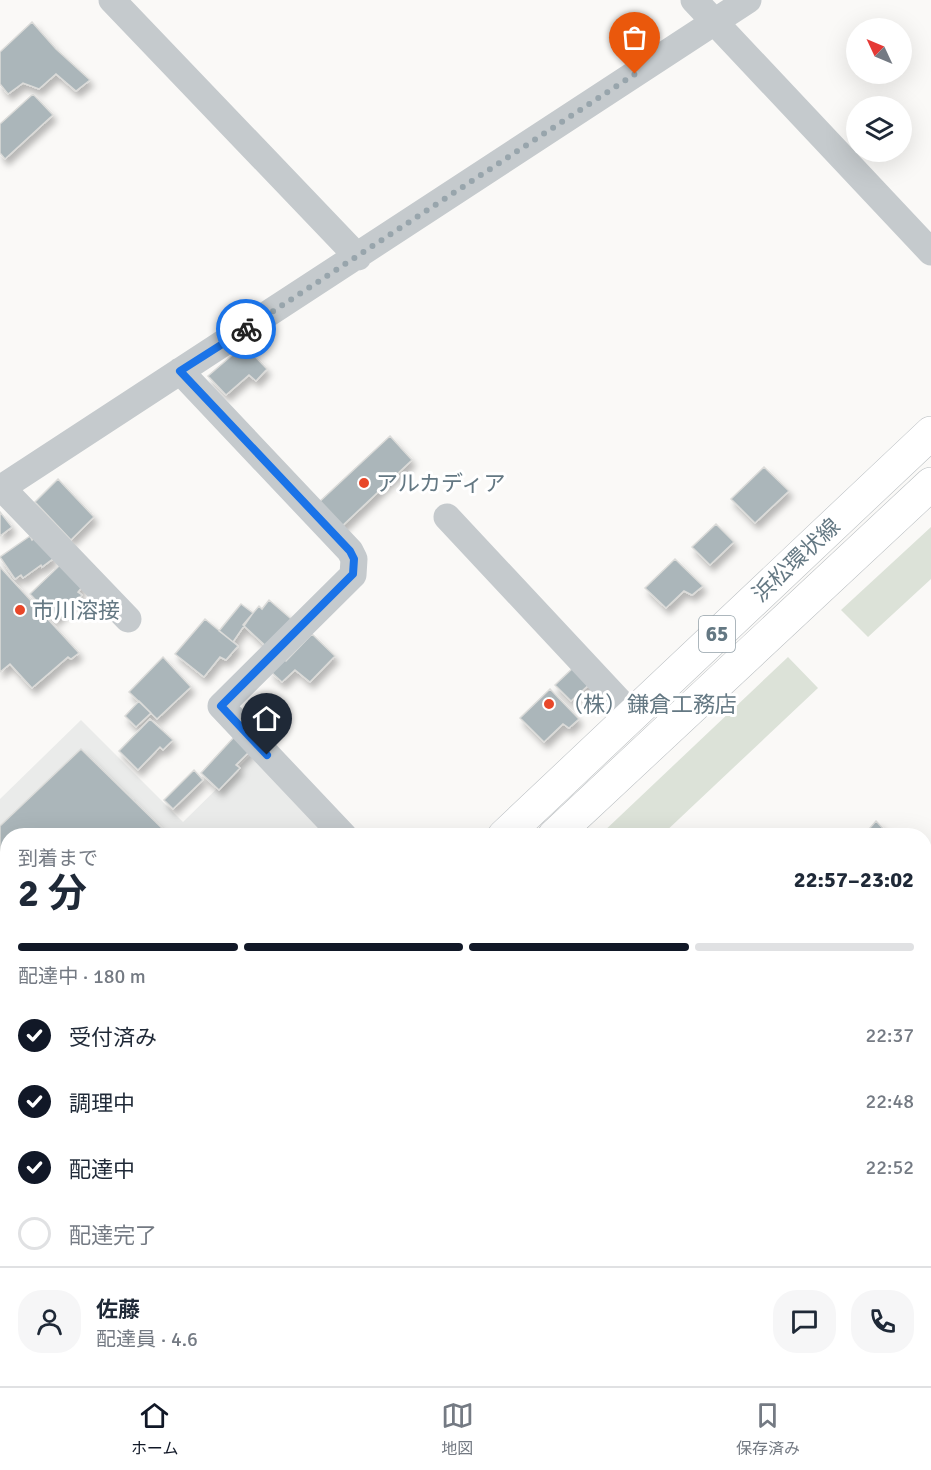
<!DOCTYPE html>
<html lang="ja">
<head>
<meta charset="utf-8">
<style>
  body { margin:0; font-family:Signika,"Noto Sans JP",sans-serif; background:#f6f6f7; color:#1f2937; height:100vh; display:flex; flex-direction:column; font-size:22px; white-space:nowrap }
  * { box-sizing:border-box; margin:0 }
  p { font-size:20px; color:#747a83 }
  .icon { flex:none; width:33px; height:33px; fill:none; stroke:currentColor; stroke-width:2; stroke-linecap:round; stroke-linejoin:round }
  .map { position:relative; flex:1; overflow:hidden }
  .drawer { position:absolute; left:0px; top:828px; width:932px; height:558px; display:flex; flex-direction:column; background:#fff; border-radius:24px 24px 0 0; box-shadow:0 6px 24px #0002 }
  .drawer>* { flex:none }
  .needle { width:39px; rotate:314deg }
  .fabs { position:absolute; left:846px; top:18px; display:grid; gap:12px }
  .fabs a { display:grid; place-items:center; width:66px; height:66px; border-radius:50%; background:#fff; box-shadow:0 6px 24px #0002; font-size:30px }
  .pin { position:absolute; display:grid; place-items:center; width:51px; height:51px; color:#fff; margin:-62px -26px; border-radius:50% 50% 50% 0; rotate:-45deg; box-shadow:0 0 6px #0007 }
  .pin .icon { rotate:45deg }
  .courier { position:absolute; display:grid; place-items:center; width:60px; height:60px; margin:-30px; border:4px solid #1a73e8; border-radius:50%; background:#fff; color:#222; box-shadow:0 2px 8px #0007 }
  .summary em { font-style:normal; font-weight:700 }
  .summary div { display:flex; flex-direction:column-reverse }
  .summary { display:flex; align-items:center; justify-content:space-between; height:102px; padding:0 18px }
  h1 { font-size:39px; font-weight:700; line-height:45px }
  .bar { display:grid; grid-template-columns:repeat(4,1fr); gap:9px 6px; align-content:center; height:72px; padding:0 18px }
  .bar i { height:8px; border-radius:4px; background:#e0e1e3 }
  .bar .selected { background:#111827 }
  .bar p { grid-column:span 4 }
  .line { display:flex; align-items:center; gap:15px; padding:0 18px; border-top:2px solid #e0e1e3 }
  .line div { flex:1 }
  .round { display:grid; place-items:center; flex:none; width:63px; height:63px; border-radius:24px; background:#f6f6f7 }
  ol { padding:0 18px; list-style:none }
  li { display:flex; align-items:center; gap:18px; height:66px }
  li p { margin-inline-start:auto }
  li .icon { padding:6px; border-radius:50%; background:#111827; color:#fff; stroke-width:4 }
  li:last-child { color:#747a83 }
  li i { width:33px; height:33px; border:3px solid #e0e1e3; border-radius:50% }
  .dock { display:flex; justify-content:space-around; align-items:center; height:84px; border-top:2px solid #e0e1e3; background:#fff; font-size:16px; color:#747a83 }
  .dock a { display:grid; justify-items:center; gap:3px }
  .dock .selected { color:#111827 }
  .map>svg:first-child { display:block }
</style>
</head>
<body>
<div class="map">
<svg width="931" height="1386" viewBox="0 0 931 1386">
  <defs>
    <filter id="shadow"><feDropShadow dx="3.5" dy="6" stdDeviation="3" flood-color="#0004"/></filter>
  </defs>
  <rect width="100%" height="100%" fill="#faf9f7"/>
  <!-- built -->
  <path fill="#eaebea" d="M81,720L183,822L255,751L335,835L8,836L7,1069L0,1062V799Z"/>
  <!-- green -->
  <path fill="#dce2d8" d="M931,527V579L868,637L841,610Z
    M788,657L818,688L662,835H600Z
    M15,1379H90L97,1386H7Z"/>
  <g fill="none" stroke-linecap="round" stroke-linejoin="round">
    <!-- stream -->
    <path stroke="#bdcacd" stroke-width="7" d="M158,1378L165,1386"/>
  </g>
  <!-- building -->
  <path fill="#abb6ba" stroke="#dbdbd9" stroke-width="1.5" filter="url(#shadow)" d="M32,22L56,49L90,80L76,91L56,74L39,89L23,83L8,94L0,84V52Z
    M33,94L53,115L5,159L0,153V124Z
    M244,345L267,369L256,381L249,375L226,395L208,376Z
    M390,436L412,460L340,528L316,505Z
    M764,467L789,491L755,523L731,499Z
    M58,479L94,517L71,540L35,502Z
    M0,512L12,527L0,536Z
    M716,524L734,542L710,565L692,547Z
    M38,535L54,558L42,567L41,565L23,578L21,575L15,579L0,557L30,536L32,540Z
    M675,559L703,586L692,595L684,591L666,608L645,588Z
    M62,563L83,586L78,592L82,595L55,620L30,594Z
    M0,567L79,653L71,659L68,657L32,688L10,664L0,672Z
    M269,600L296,623L269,649L243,625L259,606L262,609Z
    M241,604L253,613L233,642L219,631Z
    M205,619L238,646L226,660L220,657L204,677L175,654Z
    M312,634L335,656L310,682L295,670L282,682L270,671L283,658L286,661Z
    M163,657L191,687L157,719L129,692Z
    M576,665L592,682L571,701L555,685Z
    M550,689L579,719L569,728L563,724L544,742L520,718Z
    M139,701L151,713L136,727L125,716Z
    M150,719L173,740L163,750L160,747L138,770L119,751Z
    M235,736L251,750L236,765L240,768L219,790L201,773Z
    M81,749L170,836H8V999L0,1006V826Z
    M194,770L203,780L173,809L164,800Z
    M876,821L890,836H863Z
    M931,1355V1379L924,1372V1362Z
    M297,1378H370L362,1386H304Z
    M571,1378H767L762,1386H563Z
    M907,1378H920L927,1386H899Z"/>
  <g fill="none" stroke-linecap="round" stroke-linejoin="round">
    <!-- major casing -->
    <g stroke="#b8bdc0" stroke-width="34">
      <path id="major" d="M504,836L931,433
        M554,836L931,484"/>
    </g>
    <!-- highway casing -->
    <g stroke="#b8bcbf" stroke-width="34">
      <path id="highway" d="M0,1310L8,1303
        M0,1354L8,1347
        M195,1378L203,1386
        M247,1378L255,1386"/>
    </g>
    <!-- path -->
    <path stroke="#bfc2c4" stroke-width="4" stroke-dasharray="3 3" stroke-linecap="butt" d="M0,1233L8,1241
      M0,1263L8,1267
      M62,1378L63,1386
      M122,1378L130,1386"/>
    <!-- minor -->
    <path stroke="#c5cacd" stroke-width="27" d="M112,0L358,257
      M694,0L931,252
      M180,371L350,551L354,559L353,575L221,706L344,836
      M2,488L128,619
      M0,489L748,0
      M447,517L632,715
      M924,878L931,872
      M0,1119L8,1127
      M0,1178L8,1186
      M384,1386L392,1378"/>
    <!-- major -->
    <use href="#major" stroke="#fff" stroke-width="33"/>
    <!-- highway -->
    <use href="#highway" stroke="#fff" stroke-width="33"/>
  </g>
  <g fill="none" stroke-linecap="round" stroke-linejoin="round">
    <!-- done -->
    <path stroke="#98a5ac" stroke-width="6" stroke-dasharray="0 10.8" d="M246,329L635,74"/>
    <!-- route -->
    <path stroke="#1a73e8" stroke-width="8" d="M246,329L180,371L350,551L354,559L353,574L221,706L267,755"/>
  </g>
  <!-- markers -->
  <g fill="#e84729" stroke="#fff" stroke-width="2">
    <circle cx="364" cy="483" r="6"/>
    <circle cx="20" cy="610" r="6"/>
    <circle cx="549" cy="704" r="6"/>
  </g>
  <g text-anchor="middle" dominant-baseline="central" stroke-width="6" stroke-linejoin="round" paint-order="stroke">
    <!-- shield labels -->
    <rect fill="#fff" stroke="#92a0a8" stroke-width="1.5" x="699" y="616" width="36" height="36" rx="4.5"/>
    <g font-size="21" font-weight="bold" fill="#647883">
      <text x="717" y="634">65</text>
    </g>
    <!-- poi labels -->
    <g font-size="22" fill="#647883" stroke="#fff" text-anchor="start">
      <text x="376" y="483">アルカディア</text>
      <text x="32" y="610">市川溶接</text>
      <text x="561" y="704">（株）鎌倉工務店</text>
    </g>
    <!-- street labels -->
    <g font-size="22" fill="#647883" stroke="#fff">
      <text transform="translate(796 560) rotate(-43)">浜松環状線</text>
    </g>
  </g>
</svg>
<div class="fabs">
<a><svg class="needle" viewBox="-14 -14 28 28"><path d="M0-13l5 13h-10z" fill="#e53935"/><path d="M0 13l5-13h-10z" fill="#747a83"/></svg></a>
<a><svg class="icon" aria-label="layers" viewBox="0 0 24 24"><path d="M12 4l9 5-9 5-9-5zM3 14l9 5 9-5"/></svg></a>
</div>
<div class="pin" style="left:635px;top:74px;background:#ea580c"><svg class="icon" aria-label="bag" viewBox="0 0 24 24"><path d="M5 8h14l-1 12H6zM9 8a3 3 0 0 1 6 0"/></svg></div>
<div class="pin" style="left:267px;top:755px;background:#1f2937"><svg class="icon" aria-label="home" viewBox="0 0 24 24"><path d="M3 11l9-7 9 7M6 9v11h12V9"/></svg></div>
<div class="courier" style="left:246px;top:329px"><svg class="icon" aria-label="bike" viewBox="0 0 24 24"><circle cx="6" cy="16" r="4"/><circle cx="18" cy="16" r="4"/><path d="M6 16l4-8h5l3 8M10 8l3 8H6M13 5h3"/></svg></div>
<section class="drawer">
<div class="summary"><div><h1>2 分</h1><p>到着まで</p></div><em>22:57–23:02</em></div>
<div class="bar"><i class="selected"></i><i class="selected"></i><i class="selected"></i><i></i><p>配達中 · 180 m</p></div>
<ol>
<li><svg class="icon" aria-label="check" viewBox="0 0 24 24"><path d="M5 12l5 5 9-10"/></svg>受付済み<p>22:37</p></li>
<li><svg class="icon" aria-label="check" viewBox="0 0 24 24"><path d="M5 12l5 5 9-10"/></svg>調理中<p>22:48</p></li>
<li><svg class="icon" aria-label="check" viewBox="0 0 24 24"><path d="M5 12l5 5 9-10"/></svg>配達中<p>22:52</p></li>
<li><i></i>配達完了</li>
</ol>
<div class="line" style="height:108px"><a class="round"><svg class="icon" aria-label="person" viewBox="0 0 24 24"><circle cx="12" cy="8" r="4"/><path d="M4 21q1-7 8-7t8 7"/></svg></a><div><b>佐藤</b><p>配達員 · 4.6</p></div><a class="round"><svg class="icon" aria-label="chat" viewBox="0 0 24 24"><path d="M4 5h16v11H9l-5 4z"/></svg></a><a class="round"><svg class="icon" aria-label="phone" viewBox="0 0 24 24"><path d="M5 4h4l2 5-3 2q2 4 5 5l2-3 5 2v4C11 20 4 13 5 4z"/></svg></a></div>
</section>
</div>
<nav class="dock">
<a class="selected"><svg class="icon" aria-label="home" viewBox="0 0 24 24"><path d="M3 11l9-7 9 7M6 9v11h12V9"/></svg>ホーム</a>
<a><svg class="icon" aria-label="map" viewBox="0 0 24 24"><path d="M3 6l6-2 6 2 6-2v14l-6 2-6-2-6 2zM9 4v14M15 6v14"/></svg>地図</a>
<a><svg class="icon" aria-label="saved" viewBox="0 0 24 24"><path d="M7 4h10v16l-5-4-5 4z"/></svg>保存済み</a>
</nav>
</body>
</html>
